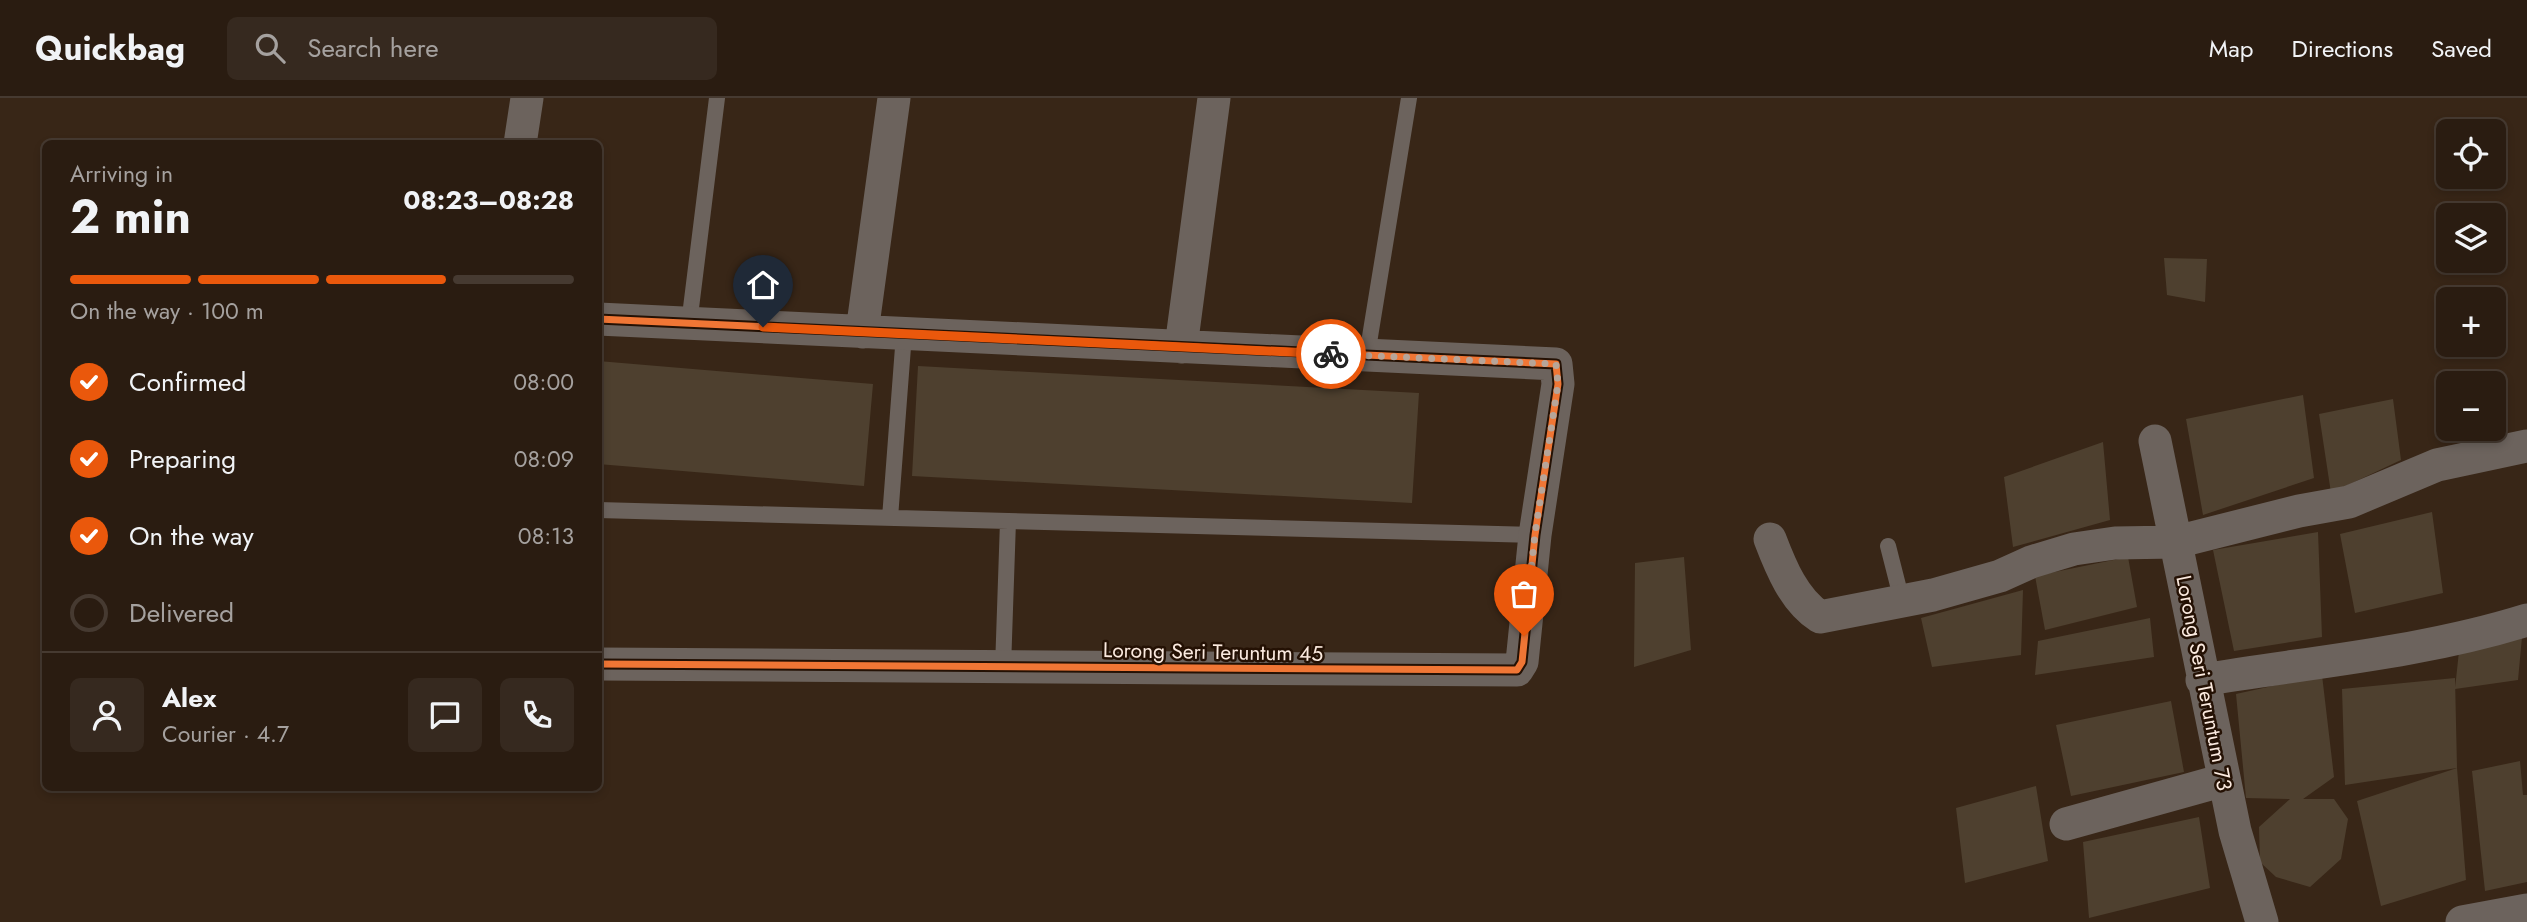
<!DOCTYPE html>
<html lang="en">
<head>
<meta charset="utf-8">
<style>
  body { margin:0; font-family:Jost,sans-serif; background:#36291f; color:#f1f3f6; height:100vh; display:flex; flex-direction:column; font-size:26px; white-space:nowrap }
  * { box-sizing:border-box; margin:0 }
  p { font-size:23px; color:#a5a19f }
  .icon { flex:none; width:38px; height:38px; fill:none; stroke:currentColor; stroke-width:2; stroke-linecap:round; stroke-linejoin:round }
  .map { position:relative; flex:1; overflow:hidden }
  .sheet { position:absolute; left:42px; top:42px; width:560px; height:651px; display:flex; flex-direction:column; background:#2a1c11; border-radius:10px; box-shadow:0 4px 10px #0003,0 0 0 2px #463a31 }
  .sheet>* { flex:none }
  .buttons { position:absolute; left:2436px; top:21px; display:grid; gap:14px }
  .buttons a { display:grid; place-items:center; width:70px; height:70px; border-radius:10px; background:#2a1c11; box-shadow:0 4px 10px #0003,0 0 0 2px #463a31; font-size:35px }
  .pin { position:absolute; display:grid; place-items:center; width:60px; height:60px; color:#fff; margin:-72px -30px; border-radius:50% 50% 50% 0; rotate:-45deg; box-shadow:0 0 7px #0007 }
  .pin .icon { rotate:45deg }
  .courier { position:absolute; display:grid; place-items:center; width:70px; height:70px; margin:-35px; border:5px solid #ea580c; border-radius:50%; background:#fff; color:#222; box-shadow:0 2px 9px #0007 }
  .headline em { font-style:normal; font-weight:700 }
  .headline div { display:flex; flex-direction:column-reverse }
  .headline { display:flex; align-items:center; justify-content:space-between; height:119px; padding:0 28px }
  h1 { font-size:46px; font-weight:700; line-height:52px }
  .bar { display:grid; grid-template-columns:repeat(4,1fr); gap:10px 7px; align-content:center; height:84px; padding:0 28px }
  .bar i { height:9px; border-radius:5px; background:#463a31 }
  .bar .selected { background:#ea580c }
  .bar p { grid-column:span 4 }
  .line { display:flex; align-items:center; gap:18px; padding:0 28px; border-top:2px solid #463a31 }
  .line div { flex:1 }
  .round { display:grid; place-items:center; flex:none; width:74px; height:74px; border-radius:10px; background:#36291f }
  ol { padding:0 28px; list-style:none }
  li { display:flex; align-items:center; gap:21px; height:77px }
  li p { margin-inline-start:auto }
  li .icon { padding:7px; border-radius:50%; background:#ea580c; color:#fff; stroke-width:4 }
  li:last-child { color:#a5a19f }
  li i { width:38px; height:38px; border:4px solid #463a31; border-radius:50% }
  header { display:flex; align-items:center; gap:42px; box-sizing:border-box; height:98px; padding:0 35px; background:#2a1c11; border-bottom:2px solid #463a31 }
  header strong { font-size:33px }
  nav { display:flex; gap:38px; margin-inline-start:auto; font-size:24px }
  .search { width:490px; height:63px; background:#36291f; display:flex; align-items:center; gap:18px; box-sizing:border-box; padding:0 24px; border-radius:10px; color:#a5a19f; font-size:26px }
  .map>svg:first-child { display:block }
</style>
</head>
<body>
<header>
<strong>Quickbag</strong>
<div class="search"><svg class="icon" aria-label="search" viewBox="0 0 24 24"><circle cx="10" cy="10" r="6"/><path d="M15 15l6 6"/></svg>Search here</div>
<nav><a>Map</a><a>Directions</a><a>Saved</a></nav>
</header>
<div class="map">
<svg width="2527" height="824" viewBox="0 0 2527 824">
  <rect width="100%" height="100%" fill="#382617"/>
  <!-- building -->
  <path fill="#4e402f" d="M2164,160L2207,161L2205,204L2167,197Z
    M598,263L873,286L864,388L598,366Z
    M918,268L1419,295L1412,405L912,378Z
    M2303,297L2314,380L2203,417L2186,321Z
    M2393,301L2401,362L2331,395L2319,316Z
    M2103,344L2110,422L2013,449L2004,379Z
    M2432,414L2443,495L2355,515L2340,436Z
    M2318,434L2322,539L2234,553L2213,452Z
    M1684,459L1691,552L1634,569L1635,465Z
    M2128,459L2137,509L2045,532L2035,478Z
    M2023,492L2021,557L1932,569L1921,520Z
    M2150,520L2154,559L2035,577L2038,543Z
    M2522,539L2518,582L2455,591L2459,553Z
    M2322,577L2334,679L2303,701H2334L2348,721L2341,761L2310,789L2276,779L2260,764L2259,729L2290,701L2246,700L2236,596Z
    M2455,580L2457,670L2466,782L2381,808L2357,703L2457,670L2345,687L2342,591Z
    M2171,603L2184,674L2071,698L2056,627Z
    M2520,663L2523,697H2527V784L2485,793L2472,673Z
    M2036,688L2048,763L1965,785L1956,710Z
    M2199,719L2210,790L2089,820L2083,744Z"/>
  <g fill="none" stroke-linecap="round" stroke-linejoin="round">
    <!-- lane -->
    <path stroke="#6c635d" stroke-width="16" d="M689,226L717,0
      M1367,257L1409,0
      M598,412L1535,437
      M890,420L904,236
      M1888,448L1902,503
      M1003,570L1008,423"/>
    <!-- street -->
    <path stroke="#6c635d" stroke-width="33" d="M520,46L527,0
      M598,221L1556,266L1558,286L1535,437L1522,564L1517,572L598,566
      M862,234L894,0
      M1181,249L1214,0
      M2155,343L2235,733L2262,824
      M1770,441C1781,470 1794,502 1820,519L1933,497L2000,478L2031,464L2074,451L2115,445L2176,444L2299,413L2349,404L2437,367L2527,348
      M2202,582C2311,564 2421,555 2527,522
      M2066,726L2224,682
      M2462,824L2527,812"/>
    <!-- cycleway casing -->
    <g stroke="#241104" stroke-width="11">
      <path id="cycleway" d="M598,221L1556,266L1558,286L1535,437L1522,564L1517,572L598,566"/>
    </g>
    <!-- cycleway -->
    <use href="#cycleway" stroke="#f07635" stroke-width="7"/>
  </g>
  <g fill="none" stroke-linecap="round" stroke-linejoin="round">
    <!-- done -->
    <path stroke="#b7a599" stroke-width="7" stroke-dasharray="0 12.6" d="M1331,256L1556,266L1558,286L1535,436L1524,538"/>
    <!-- route -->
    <path stroke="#ea580c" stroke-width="9" d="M763,229L1331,256"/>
  </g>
  <g text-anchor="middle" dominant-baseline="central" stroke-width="5" stroke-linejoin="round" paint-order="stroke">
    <!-- street labels -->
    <g font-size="21" fill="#fbeadf" stroke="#241104">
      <text transform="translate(1213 554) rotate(1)">Lorong Seri Teruntum 45</text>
      <text transform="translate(2204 585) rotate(79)">Lorong Seri Teruntum 73</text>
    </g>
  </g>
</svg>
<div class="buttons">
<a><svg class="icon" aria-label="locate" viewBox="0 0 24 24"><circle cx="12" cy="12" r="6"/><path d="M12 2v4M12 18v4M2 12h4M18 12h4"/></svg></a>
<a><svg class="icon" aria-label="layers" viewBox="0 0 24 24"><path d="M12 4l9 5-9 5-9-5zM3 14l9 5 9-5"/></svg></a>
<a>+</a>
<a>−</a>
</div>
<div class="pin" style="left:1524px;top:538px;background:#ea580c"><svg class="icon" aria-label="bag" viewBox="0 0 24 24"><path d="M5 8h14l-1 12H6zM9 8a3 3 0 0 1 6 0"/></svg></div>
<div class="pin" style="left:763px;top:229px;background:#1f2937"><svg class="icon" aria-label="home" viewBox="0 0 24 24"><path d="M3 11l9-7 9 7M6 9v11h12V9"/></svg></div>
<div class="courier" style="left:1331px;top:256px"><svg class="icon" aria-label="bike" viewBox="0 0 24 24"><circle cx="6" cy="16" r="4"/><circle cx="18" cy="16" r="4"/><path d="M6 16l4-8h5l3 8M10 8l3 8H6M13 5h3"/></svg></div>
<section class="sheet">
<div class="headline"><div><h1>2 min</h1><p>Arriving in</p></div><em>08:23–08:28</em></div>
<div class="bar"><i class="selected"></i><i class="selected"></i><i class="selected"></i><i></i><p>On the way · 100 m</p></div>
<ol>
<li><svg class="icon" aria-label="check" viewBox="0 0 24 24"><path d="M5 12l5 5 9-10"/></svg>Confirmed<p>08:00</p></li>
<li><svg class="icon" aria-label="check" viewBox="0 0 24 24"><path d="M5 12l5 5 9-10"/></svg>Preparing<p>08:09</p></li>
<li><svg class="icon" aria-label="check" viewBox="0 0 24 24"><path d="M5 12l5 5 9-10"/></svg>On the way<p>08:13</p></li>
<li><i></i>Delivered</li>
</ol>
<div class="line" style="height:126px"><a class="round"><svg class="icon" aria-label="person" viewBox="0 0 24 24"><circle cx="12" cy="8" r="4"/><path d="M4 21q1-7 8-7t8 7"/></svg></a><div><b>Alex</b><p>Courier · 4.7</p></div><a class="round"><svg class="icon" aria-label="chat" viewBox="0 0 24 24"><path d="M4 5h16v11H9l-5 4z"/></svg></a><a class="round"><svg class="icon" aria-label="phone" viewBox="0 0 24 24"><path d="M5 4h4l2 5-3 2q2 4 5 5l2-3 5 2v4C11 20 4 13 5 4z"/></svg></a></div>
</section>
</div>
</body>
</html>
